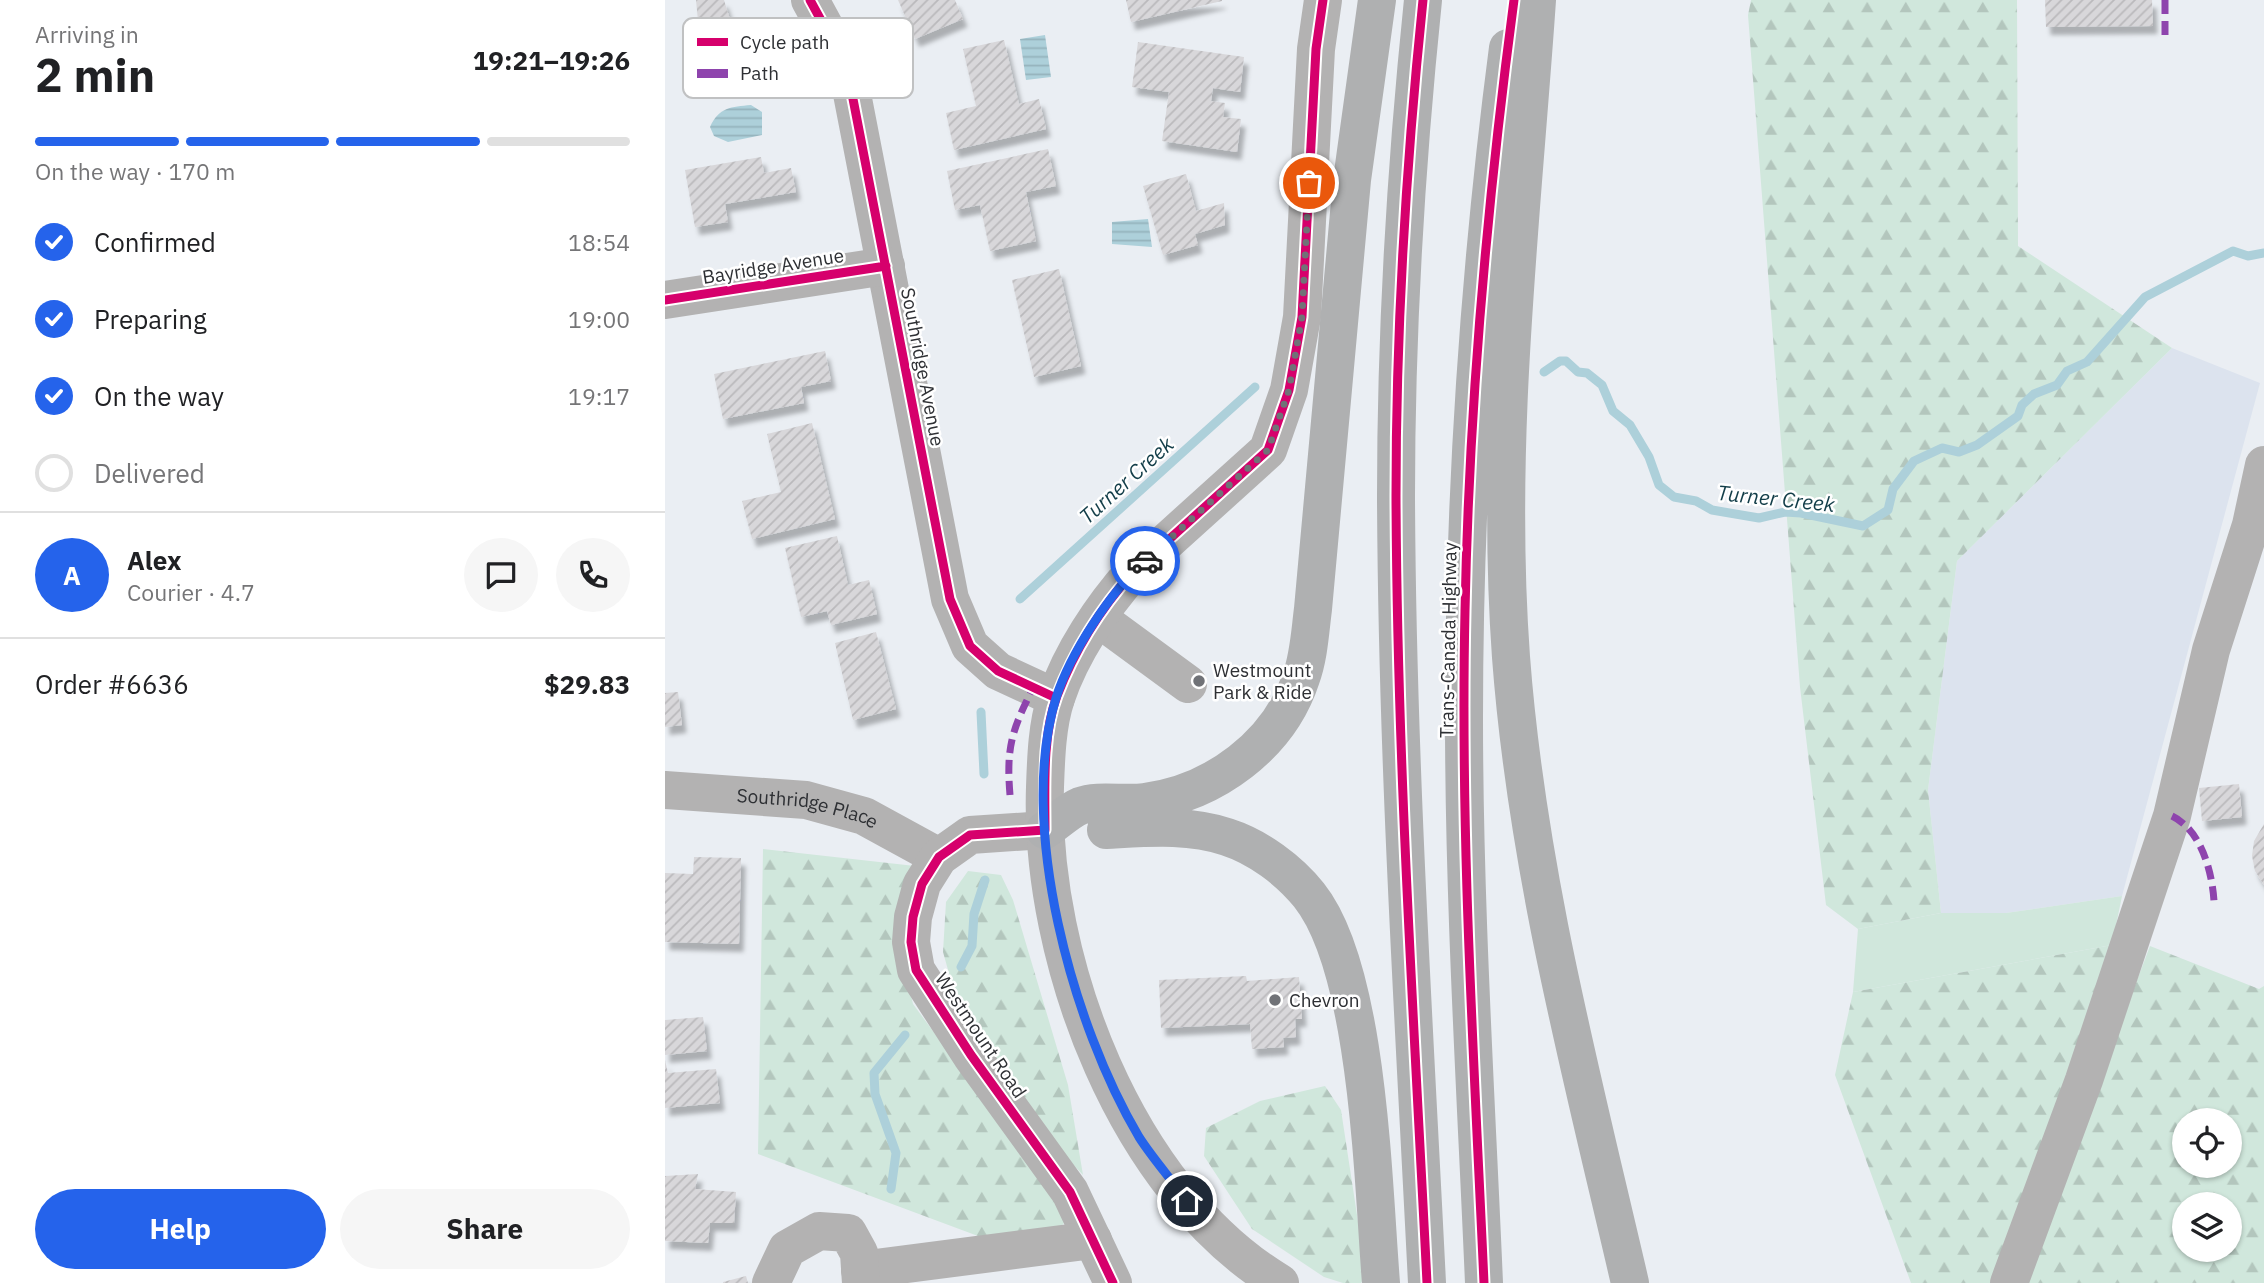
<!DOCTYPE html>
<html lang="en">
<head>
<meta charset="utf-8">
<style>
  body { margin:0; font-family:"IBM Plex Sans",sans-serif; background:#f6f6f6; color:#202124; height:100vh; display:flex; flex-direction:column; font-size:26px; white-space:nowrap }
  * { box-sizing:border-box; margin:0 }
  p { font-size:23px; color:#757577 }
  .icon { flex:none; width:38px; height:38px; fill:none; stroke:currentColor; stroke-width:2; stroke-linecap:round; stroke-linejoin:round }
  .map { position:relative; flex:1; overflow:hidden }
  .panel { display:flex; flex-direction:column; background:#fff; width:665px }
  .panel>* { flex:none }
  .controls { position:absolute; left:1507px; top:1108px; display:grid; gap:14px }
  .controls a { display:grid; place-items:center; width:70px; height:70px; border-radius:50%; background:#fff; box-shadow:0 2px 5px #0004; font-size:35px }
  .pin { position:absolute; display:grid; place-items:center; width:60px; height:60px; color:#fff; margin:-30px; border:4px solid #fff; border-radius:50%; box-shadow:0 2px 7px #0007 }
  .courier { position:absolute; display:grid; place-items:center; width:70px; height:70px; margin:-35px; border:5px solid #2563eb; border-radius:50%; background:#fff; color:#222; box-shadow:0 2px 9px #0007 }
  .summary em { font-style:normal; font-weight:700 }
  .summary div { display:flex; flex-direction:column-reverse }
  .summary { display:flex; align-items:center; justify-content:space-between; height:119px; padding:0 35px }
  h1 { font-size:46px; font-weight:700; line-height:52px }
  .bar { display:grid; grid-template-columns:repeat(4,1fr); gap:10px 7px; align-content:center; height:84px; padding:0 35px }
  .bar i { height:9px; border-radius:5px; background:#e0e0e0 }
  .bar .active { background:#2563eb }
  .bar p { grid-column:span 4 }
  .line { display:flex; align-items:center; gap:18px; padding:0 35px; border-top:2px solid #e0e0e0 }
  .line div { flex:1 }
  .round { display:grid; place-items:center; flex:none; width:74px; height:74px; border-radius:37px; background:#f6f6f6 }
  ol { padding:0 35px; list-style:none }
  li { display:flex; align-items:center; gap:21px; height:77px }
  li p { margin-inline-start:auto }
  li .icon { padding:7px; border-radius:50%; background:#2563eb; color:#fff; stroke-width:4 }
  li:last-child { color:#757577 }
  li i { width:38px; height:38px; border:4px solid #e0e0e0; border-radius:50% }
  .button { display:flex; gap:14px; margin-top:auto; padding:14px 35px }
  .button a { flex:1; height:80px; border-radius:42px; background:#2563eb; color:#fff; font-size:28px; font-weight:700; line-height:80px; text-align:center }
  .button a+a { background:#f6f6f6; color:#202124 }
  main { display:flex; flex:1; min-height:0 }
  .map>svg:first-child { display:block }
</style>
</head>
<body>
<main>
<section class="panel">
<div class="summary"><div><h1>2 min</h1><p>Arriving in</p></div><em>19:21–19:26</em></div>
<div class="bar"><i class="active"></i><i class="active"></i><i class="active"></i><i></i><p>On the way · 170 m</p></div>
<ol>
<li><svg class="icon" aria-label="check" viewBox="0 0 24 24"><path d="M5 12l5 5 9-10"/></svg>Confirmed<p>18:54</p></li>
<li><svg class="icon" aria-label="check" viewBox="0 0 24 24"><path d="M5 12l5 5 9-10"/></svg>Preparing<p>19:00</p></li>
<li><svg class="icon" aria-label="check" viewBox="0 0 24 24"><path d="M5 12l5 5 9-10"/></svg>On the way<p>19:17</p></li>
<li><i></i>Delivered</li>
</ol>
<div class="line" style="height:126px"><b class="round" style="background:#2563eb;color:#fff">A</b><div><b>Alex</b><p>Courier · 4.7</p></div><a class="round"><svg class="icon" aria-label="chat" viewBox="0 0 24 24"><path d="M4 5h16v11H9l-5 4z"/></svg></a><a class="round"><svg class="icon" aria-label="phone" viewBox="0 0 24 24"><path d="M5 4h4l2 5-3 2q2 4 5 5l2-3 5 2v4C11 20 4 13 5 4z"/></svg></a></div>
<div class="line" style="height:91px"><div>Order #6636</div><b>$29.83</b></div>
<div class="button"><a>Help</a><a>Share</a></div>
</section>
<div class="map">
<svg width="1599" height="1283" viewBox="0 0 1599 1283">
  <defs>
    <pattern id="forest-firs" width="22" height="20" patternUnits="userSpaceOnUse" patternTransform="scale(1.75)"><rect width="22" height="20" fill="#d0e7dc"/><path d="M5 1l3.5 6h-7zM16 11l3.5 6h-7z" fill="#b3c6bd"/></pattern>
    <pattern id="water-rules" width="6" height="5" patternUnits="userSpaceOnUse" patternTransform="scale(1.75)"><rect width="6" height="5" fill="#add0da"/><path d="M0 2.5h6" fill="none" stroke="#95b3bc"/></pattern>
    <pattern id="building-hatch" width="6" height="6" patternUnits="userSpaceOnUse" patternTransform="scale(1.75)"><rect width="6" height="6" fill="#d8d7da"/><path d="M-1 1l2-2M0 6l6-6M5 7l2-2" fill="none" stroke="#bab9bc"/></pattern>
    <filter id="shadow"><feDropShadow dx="4.5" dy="8" stdDeviation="2" flood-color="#0004"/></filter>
  </defs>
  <rect width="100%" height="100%" fill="#eaeef3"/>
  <!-- built -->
  <path fill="#dce3ee" d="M1507,348L1595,383L1457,896L1341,913H1276L1263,790L1292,561Z"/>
  <!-- green -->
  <path fill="#d0e7dc" d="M1457,896L1447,945L1188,992L1193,929L1276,913H1341Z"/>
  <!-- forest -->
  <path fill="url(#forest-firs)" fill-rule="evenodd" d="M1086,0H1352L1353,246L1507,348L1292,561L1263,790L1276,913L1193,929L1161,905L1135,687L1083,15Z
    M98,849L250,866L231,933L248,1004L397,1206L399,1223L386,1237L321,1239L93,1154Z
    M303,871L336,875L348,900L403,1085L418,1175L377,1131L292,1002L278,952L281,902Z
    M1447,945L1330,1283H1246L1170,1075L1188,992Z
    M1485,946L1594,989L1599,986V1283H1357ZM1519,1120H1564V1166H1519ZM1519,1204H1564V1250H1519Z
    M660,1086L676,1110L701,1274L696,1283H678L659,1277L587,1229L539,1156L541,1128L595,1101Z"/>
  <!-- water -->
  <path fill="url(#water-rules)" d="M380,35L386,77L361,80L355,39Z
    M86,105L97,112V135L63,142L49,136L45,127C54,107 66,107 86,105Z
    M483,219L487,247L447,244V222Z"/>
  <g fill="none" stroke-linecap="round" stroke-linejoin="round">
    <!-- stream -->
    <path stroke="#add0da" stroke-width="9" d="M879,372L895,361H901L913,372L922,373L937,385L948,411L965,425L984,457L994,485L1009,497L1031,501L1047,510L1094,518L1120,512L1136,513L1198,526L1223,510L1228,489L1249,461L1277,448L1294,452L1312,445L1353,416L1357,405L1369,394L1392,385L1402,371L1422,362L1480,297L1568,251L1583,256L1599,253
      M355,599L590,387
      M316,712L319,774
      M296,967L307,946L309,914L320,880
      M226,1189L231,1153L210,1094L209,1073L240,1035"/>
  </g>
  <!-- building -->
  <path fill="url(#building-hatch)" filter="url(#shadow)" d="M31,0H59L68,29L77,25L84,39L72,45L85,71L49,88L20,27L33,21Z
    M233,0H290L298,19L250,39Z
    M461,0H557V1L466,22Z
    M1380,0H1487L1488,26L1381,27Z
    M339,40L354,104L374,99L381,129L289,150L281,113L311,106L298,49Z
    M473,42L579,57L575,92L548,88L546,101L560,103L558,117L576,119L572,152L497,141L504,92L467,87Z
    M383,149L391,186L361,192L371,241L325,251L315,205L290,210L282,171Z
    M96,157L99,173L126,168L131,192L60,204L63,222L30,227L20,170Z
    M521,174L531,211L559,203L560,225L530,234L533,245L498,255L478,186Z
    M394,269L416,366L369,377L347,280Z
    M160,351L166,381L136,387L139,403L58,419L49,374Z
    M147,423L170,519L87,539L77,501L116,492L102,434Z
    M172,536L183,585L204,580L212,614L166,625L162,611L136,617L120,548Z
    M211,632L231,709L188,720L170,643Z
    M13,692L17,725L0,727V693Z
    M1574,784L1577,817L1537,821L1534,788Z
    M1599,824V885L1590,871L1587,856L1589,841Z
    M29,857L76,858L74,944L0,942V873L28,874Z
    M581,976L582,981L634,977L637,1019H630L631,1037L618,1038L619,1047L587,1049L585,1024L496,1028L494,980Z
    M38,1017L42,1051L0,1055V1020Z
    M0,1060L3,1073L51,1069L55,1103L0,1108Z
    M33,1174L30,1189L71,1192L69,1223H45L43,1243L0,1241V1176Z
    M81,1276L83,1283H58V1282Z"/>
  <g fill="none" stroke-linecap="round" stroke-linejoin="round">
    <!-- minor -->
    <g stroke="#b3b2b2" stroke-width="38">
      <path d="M145,0L182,68L285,599L305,646L333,671L391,698"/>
      <path d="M0,300L221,266"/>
      <path d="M433,618L523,684"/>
      <path id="s1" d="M0,790L141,800L199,816L274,857"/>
      <path d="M380,830L305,835L274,857L257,884L248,917L246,942L251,970L306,1055L405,1192L448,1283"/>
      <path d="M195,1270L428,1240"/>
      <path d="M106,1283L122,1249L154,1231L183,1233L194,1253L196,1283"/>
      <path d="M615,1283C461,1191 374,960 380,787C381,758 382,725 391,698C406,653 437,607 468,572L603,450L624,390L637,317L651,49L658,0"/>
      <path d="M1344,1283L1419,1080L1507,816L1546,650L1586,525L1599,465"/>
    </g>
    <!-- highway -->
    <path stroke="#afb0b1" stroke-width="38" d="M758,0C741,164 731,331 731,496C732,759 749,1021 762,1283
      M872,0C857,218 830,437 846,657C862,870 917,1076 965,1283
      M380,830C391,823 403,811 415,806C433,799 460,805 480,802C549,793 614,745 636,678C644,656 645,632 648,609L687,180L712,0
      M441,830C482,828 523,824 562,837C593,847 624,870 644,895C704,970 708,1185 716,1283
      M819,1283C811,1095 799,906 799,718C799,494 814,270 843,48"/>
    <!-- quiet -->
    <path stroke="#8e44ad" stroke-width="7" stroke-dasharray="14 7" stroke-linecap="butt" d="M1500,0V42
      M345,795C341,747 347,730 368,688
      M1507,816C1536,830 1547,871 1549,901"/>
    <!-- cycleway casing -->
    <g stroke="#fff" stroke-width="13">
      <path id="cycleway" d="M145,0L182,68L285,599L305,646L333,671L391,698
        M758,0C741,164 731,331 731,496C732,759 749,1021 762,1283
        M0,300L221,266
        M448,1283L405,1192L306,1055L251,970L246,942L248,917L257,884L274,857L305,835L380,830C380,789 377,735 392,696C409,651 436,608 468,572L603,450L624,390L637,317L651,49L658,0
        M819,1283C809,1059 795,835 800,611C804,407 822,203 849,0"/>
    </g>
    <!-- cycleway -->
    <use href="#cycleway" stroke="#d6006c" stroke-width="9"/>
  </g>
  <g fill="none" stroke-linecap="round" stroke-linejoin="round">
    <!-- done -->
    <path stroke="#707277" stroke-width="7" stroke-dasharray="0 12.6" d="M480,561L603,450L624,390L637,317L644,183"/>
    <!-- route -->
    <path stroke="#2563eb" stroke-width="9" d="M480,561C445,592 405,654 391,698C352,825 408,1026 474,1137C488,1159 507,1180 522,1201"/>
  </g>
  <!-- markers -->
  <g fill="#707277" stroke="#fff" stroke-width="2.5">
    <circle cx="534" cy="681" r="7"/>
    <circle cx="610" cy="1000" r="7"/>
  </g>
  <g text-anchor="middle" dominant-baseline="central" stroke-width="5" stroke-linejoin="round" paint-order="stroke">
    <!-- street labels -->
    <g font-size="19" fill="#2e3034" stroke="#fff">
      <text transform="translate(108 266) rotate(-9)">Bayridge Avenue</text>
      <text transform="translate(258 367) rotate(79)">Southridge Avenue</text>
      <text transform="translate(783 640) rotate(-89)">Trans-Canada Highway</text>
      <text stroke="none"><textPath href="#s1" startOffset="144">Southridge Place</textPath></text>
      <text transform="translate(316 1035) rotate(56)">Westmount Road</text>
    </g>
    <!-- poi labels -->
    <g font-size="19" fill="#2e3034" stroke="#fff" text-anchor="start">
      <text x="548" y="670">Westmount<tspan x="548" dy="22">Park &amp; Ride</tspan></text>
      <text x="624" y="1000">Chevron</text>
    </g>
    <!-- water labels -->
    <g font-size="21" font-style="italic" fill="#133e49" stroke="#fff">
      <text transform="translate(461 480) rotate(-42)">Turner Creek</text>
      <text transform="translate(1111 498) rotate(6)">Turner Creek</text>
    </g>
  </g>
  <!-- legend -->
  <rect x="18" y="18" width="230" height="80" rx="10" fill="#fff" stroke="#c0c1c2" stroke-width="2"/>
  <rect x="32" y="38" width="31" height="8" fill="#d6006c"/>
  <rect x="32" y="69" width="31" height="9" fill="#8e44ad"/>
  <g font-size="19" fill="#2e3034">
    <text x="75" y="49">Cycle path</text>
    <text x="75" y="80">Path</text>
  </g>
</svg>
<div class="controls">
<a><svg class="icon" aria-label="locate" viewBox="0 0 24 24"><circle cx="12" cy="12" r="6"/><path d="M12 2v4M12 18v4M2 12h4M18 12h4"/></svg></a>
<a><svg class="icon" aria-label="layers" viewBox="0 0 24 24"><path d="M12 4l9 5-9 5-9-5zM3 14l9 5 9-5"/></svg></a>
</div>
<div class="pin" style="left:644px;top:183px;background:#ea580c"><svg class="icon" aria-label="bag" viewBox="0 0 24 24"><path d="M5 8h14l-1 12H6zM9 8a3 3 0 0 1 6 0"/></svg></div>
<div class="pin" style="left:522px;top:1201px;background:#1f2937"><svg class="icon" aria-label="home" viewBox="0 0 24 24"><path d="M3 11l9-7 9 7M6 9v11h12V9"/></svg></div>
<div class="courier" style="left:480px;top:561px"><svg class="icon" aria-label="car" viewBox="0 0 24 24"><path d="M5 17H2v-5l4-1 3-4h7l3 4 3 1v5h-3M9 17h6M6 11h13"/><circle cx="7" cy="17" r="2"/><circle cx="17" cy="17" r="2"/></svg></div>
</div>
</main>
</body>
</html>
